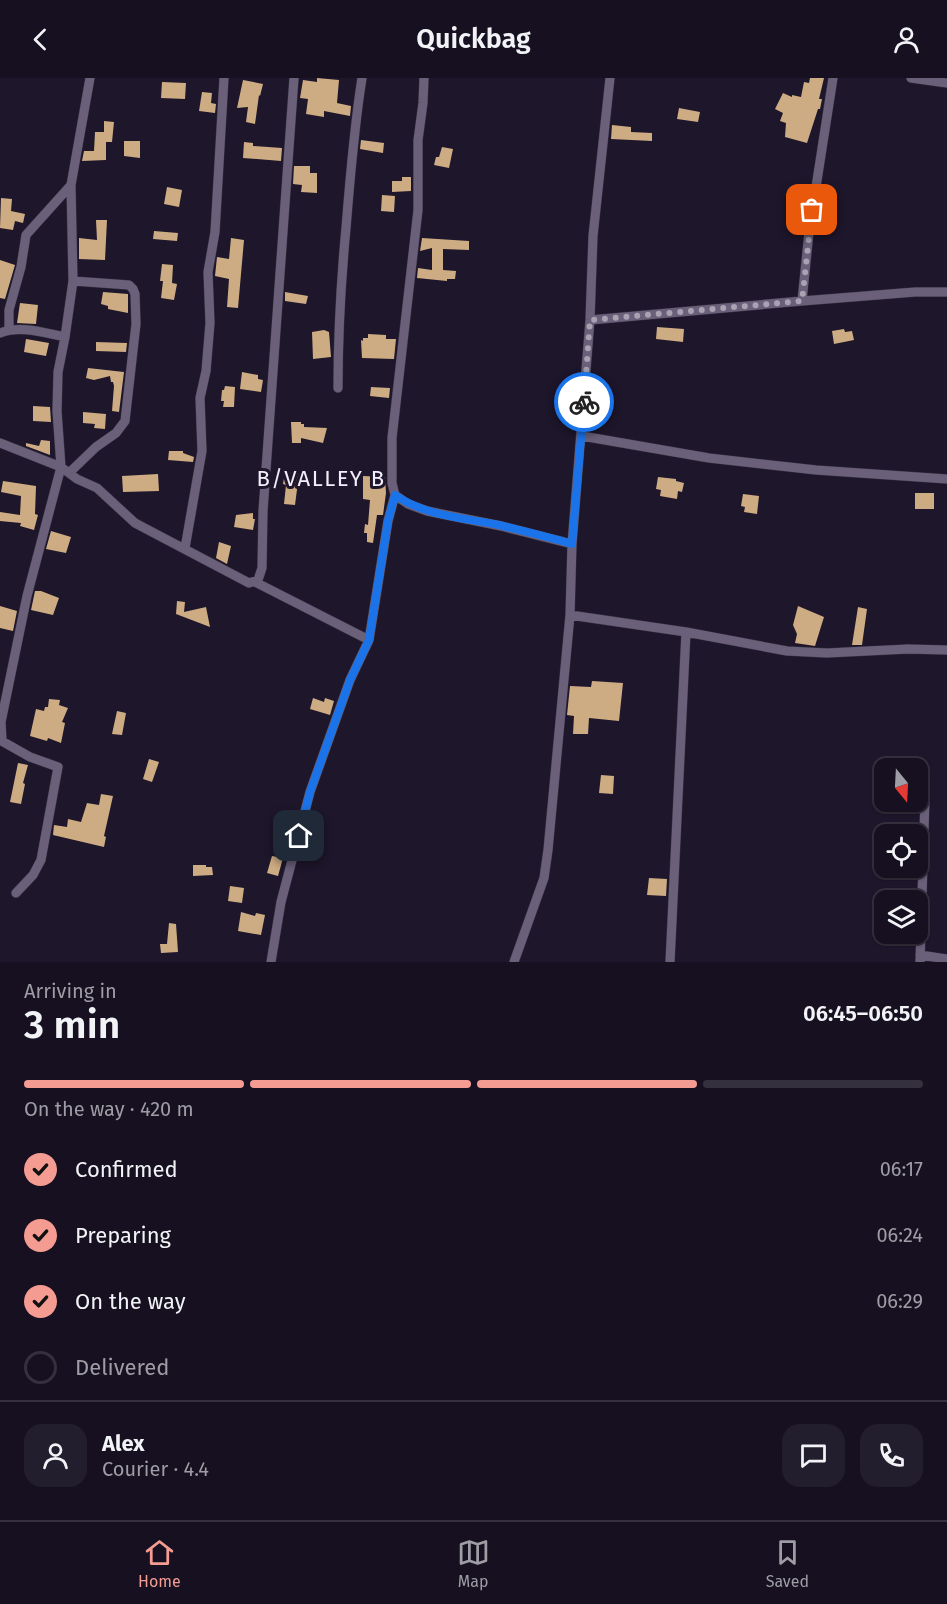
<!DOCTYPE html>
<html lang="en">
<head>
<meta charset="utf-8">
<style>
  body { margin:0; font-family:"Fira Sans",sans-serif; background:#231e2d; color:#f1f3f6; height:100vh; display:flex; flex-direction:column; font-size:22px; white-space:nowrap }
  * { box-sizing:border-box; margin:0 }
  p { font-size:20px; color:#9e9da5 }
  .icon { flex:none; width:33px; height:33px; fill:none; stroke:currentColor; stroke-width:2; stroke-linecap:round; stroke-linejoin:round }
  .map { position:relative; height:884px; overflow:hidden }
  .sheet { display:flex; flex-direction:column; background:#161020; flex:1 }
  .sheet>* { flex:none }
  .needle { width:39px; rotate:162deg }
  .controls { position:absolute; left:874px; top:680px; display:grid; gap:12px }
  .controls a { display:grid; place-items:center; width:54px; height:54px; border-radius:12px; background:#161020; box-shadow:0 2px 4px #0004,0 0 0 2px #35303e; font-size:30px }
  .pin { position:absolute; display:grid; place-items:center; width:51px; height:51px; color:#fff; margin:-26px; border-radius:12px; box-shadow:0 3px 9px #0006 }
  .courier { position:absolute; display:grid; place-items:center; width:60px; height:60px; margin:-30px; border:4px solid #1a73e8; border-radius:50%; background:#fff; color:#222; box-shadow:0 2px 8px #0007 }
  .overview em { font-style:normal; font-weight:600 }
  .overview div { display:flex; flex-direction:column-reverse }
  .overview { display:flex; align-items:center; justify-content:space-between; height:102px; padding:0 24px }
  h1 { font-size:39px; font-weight:600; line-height:45px }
  .bar { display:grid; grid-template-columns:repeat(4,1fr); gap:9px 6px; align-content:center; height:72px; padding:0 24px }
  .bar i { height:8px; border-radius:4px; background:#35303e }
  .bar .selected { background:#f59c92 }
  .bar p { grid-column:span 4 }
  .line { display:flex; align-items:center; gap:15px; padding:0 24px; border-top:2px solid #35303e }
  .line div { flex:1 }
  .round { display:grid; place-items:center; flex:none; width:63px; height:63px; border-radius:18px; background:#231e2d }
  ol { padding:0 24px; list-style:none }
  li { display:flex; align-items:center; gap:18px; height:66px }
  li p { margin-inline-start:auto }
  li .icon { padding:6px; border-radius:50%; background:#f59c92; color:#111; stroke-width:4 }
  li:last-child { color:#9e9da5 }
  li i { width:33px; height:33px; border:3px solid #35303e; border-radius:50% }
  header { display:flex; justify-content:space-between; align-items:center; height:78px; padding:0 24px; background:#161020; font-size:27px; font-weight:600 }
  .tab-bar { display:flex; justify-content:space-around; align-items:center; height:84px; border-top:2px solid #35303e; background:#161020; font-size:16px; color:#9e9da5 }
  .tab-bar a { display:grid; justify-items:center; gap:3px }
  .tab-bar .selected { color:#f59c92 }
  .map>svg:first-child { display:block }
</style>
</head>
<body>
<header><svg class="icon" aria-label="back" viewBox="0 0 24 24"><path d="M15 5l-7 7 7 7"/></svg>Quickbag<svg class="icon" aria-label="person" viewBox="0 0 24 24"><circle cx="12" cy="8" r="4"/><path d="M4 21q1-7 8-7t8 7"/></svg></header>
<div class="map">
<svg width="947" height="884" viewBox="0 0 947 884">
  <rect width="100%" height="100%" fill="#1e162b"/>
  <!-- building -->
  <path fill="#ceac83" d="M317,0L339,2L337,25L351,28L350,38L324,33V39L306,36L308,21L300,20L303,2L317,4Z
    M810,0H824L819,21H822L820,31H818L807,65L785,59L786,45L780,43L783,35L775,31L783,15L792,19V17L801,19L804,4L809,5Z
    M243,2L263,6L260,18L259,17L255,46L246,44L248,29L237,30Z
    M162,4L186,5L185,21L161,20Z
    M202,14L212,15L211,25L216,26L215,35L199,33Z
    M679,30L700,34L698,44L677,41Z
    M104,43L114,44L112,64H106V82L82,83L84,73H94L95,54H104Z
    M612,47L631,49V54L652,55V63L611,61Z
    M361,62L384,65L383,75L360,71Z
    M124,63H140V80L124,78Z
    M244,64L253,65V68L282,70L281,83L243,80Z
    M442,69L453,71L449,90L434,87L436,79H439Z
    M294,88H310V95H317V115L301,114L302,107L293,106Z
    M402,99H411V113L392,114V103H402Z
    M167,109L182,112L179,129L164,126Z
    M382,117L395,118L394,134L381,133Z
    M1,120L12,121L11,133L25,136L23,145L15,143L13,152L0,150Z
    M96,142H107L105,182L79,181V160L97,162Z
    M154,153L178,155L177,163L153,161Z
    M231,160L244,162L238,230L227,229L229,201L215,198L217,179L229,181Z
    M422,160L469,163V172L443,171V192L456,193L455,201H447V203L417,200L418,190L432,192V170L420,173Z
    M0,182L15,187L5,221L0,220Z
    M162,186L173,187L172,205L177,206L174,222L161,220L163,203H160Z
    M103,214L128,216V235L108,231V228L101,226Z
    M285,214L308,218L306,226L285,223Z
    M20,225L38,227L36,246L17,245Z
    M657,249L684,251L683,264L656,261Z
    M844,251L845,254L852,253L854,262L834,266L832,253Z
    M324,252L329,254L331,279L313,281L312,254Z
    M368,256L386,257V261H396L394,281L362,280L361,262L363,263V260H368Z
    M26,261L49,265L46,278L24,274Z
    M96,264L127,265L126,274L96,273Z
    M88,290L124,294L119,334L112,333L114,308L113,304H111L110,298L94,302L86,300Z
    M242,294L258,297V301L263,302L261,314L240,311Z
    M225,308L235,309L234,329H223L224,323H221L222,312H224Z
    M371,309L390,310L389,320L370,318Z
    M33,328L50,329L51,344L33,343Z
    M83,334L106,336L105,351L94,350L95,346L83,345Z
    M291,344H301V346H304V349L327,350L323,365L301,360V365H292Z
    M41,362L50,363V377L26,368V365L39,368Z
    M169,373H183V375L194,379L193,384L168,382Z
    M285,394L299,396L295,427L284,426L286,407L283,406Z
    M158,396L159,413L123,414L122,398Z
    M363,398L385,399L386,415L383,437H377L373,465L367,464V455H364L365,446L368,447L370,422L363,421Z
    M658,399L676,401V403L684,405L682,414L678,413L677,421L660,418L661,412L656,411Z
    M3,403L36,408L35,436L38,437L34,452L20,448L21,445L0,443V434L20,437L21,418L1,414Z
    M915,415H934V431H915Z
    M743,416L759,418L757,436L744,434L745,429L741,428Z
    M253,435V441H255L253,452L234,449L236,437Z
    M51,453L71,459L66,475L46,471Z
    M219,464L231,468L227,486L216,480Z
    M35,513H41L59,520L53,537L31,532Z
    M177,523L185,524L184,534L206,529L210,549L176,536Z
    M0,528L17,533L13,553L0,550Z
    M798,528L824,539L815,568L795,565L797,556L793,547Z
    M858,529L867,531L862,567H852Z
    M592,603L623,605L619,643L589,640L588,656H573L574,638L567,637L570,608L591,609Z
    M313,620L324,624L325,620L334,623L330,637L310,631Z
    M49,621L60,622L59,627L68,630L62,644L65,645L61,665L48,660L47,663L30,658L36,631L44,633L45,629H48Z
    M117,633L126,635L122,657L112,656Z
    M149,681L159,684L152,704L143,701Z
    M18,685L28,687L23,705L25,706L21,726L10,724Z
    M601,697L614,698L613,716L599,715Z
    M101,716L113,718L104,758L106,759L104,769L53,757L54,747L67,749L68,741L81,744L87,725L99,727Z
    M272,778L283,780L278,798L267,795Z
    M193,787H206V789H212L213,797L193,798Z
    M649,800L667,801L666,818L647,817Z
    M230,808L244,810L242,825L228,823Z
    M241,834L255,838L256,835L265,837L261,857L238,853Z
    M169,845L176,846L178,874L161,875L160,866H167Z"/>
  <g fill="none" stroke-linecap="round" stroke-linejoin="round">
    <!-- minor casing -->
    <g stroke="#373242" stroke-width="10">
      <path id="minor" d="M424,0L423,25L418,62V132L392,360V405L395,417L408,426L427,433L501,448L572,466
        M911,0L947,5
        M802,223L809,154L833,0
        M590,242L802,223L915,214H947
        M9,252V232L21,189L26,157L71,107
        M0,255C21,247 44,255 65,259
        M338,310C338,257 341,203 346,150C350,100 354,50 362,0
        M582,358L709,380L816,392L947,401
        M0,365L61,389L77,401L97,410L135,445L249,505L258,502L262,490L263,433L294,0
        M69,395L96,369L116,355L125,343L136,246L135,216L133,211L129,207L73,203
        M185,470L202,373L200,320L206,293L210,245L208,194L215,154L224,0
        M255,504L369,562
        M570,537L686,554L787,573L827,575L908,571L947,572
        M0,662L30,679L58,689L41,782L33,797L16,815
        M2,662L1,644L27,518L61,389L57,333L58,294L65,259L73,203L71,107L90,0
        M920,877L947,881
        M271,884L281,824L310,714L350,602L369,562L388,443L395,417
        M514,884L544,800L548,772L570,537L572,466L590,242L593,158L610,0
        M670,884L686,554
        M920,884L925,720"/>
    </g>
    <!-- minor -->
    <use href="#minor" stroke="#6a607a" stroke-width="9"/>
  </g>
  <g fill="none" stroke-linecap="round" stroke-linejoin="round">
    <!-- done -->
    <path stroke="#a8a2b3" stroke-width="6" stroke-dasharray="0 10.8" d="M584,324L590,242L802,223L812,132"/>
    <!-- route -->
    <path stroke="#1a73e8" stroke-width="8" d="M299,758L310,714L350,602L369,562L388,443L395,417C425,438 464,440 499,447C523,453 548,459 572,466L584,324"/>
  </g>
  <g text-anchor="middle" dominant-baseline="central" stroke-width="6" stroke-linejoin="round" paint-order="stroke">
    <!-- quarter labels -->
    <g font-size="22" letter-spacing="1.5" fill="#f3eefc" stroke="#1e162b">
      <text x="321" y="400">B/VALLEY B</text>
    </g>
  </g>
</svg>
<div class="controls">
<a><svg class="needle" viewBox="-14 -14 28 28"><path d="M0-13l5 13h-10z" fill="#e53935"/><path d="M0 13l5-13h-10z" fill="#9e9da5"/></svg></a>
<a><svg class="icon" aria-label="locate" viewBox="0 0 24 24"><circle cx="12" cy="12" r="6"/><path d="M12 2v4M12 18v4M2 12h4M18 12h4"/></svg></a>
<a><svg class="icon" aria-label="layers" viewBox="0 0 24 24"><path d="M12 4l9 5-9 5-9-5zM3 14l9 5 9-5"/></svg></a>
</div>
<div class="pin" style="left:812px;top:132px;background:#ea580c"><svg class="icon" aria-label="bag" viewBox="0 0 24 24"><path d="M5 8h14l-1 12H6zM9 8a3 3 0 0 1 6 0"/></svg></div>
<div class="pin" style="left:299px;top:758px;background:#1f2937"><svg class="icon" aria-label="home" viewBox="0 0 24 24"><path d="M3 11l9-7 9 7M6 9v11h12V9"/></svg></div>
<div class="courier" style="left:584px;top:324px"><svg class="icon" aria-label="bike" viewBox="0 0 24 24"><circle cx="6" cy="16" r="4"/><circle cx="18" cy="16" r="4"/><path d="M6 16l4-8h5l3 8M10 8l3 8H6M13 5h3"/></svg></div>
</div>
<section class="sheet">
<div class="overview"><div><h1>3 min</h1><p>Arriving in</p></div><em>06:45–06:50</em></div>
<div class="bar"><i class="selected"></i><i class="selected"></i><i class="selected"></i><i></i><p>On the way · 420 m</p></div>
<ol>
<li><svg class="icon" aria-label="check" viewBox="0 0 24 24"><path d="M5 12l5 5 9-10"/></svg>Confirmed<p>06:17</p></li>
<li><svg class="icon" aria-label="check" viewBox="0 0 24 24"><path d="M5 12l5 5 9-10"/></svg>Preparing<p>06:24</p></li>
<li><svg class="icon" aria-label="check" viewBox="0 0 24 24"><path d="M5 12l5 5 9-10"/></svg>On the way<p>06:29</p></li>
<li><i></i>Delivered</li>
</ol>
<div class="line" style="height:108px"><a class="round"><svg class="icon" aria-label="person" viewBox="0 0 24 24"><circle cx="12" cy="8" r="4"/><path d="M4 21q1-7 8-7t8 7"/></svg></a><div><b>Alex</b><p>Courier · 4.4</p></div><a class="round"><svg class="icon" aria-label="chat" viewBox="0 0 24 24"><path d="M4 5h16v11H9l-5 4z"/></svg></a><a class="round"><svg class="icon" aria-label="phone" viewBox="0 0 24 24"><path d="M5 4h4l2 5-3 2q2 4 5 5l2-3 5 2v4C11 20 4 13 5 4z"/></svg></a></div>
</section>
<nav class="tab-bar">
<a class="selected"><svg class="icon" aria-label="home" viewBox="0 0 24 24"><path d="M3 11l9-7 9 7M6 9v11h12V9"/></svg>Home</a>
<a><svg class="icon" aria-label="map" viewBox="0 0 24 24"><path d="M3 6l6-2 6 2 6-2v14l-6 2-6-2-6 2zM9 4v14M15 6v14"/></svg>Map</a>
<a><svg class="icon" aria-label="saved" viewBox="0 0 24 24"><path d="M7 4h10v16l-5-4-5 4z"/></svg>Saved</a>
</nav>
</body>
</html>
